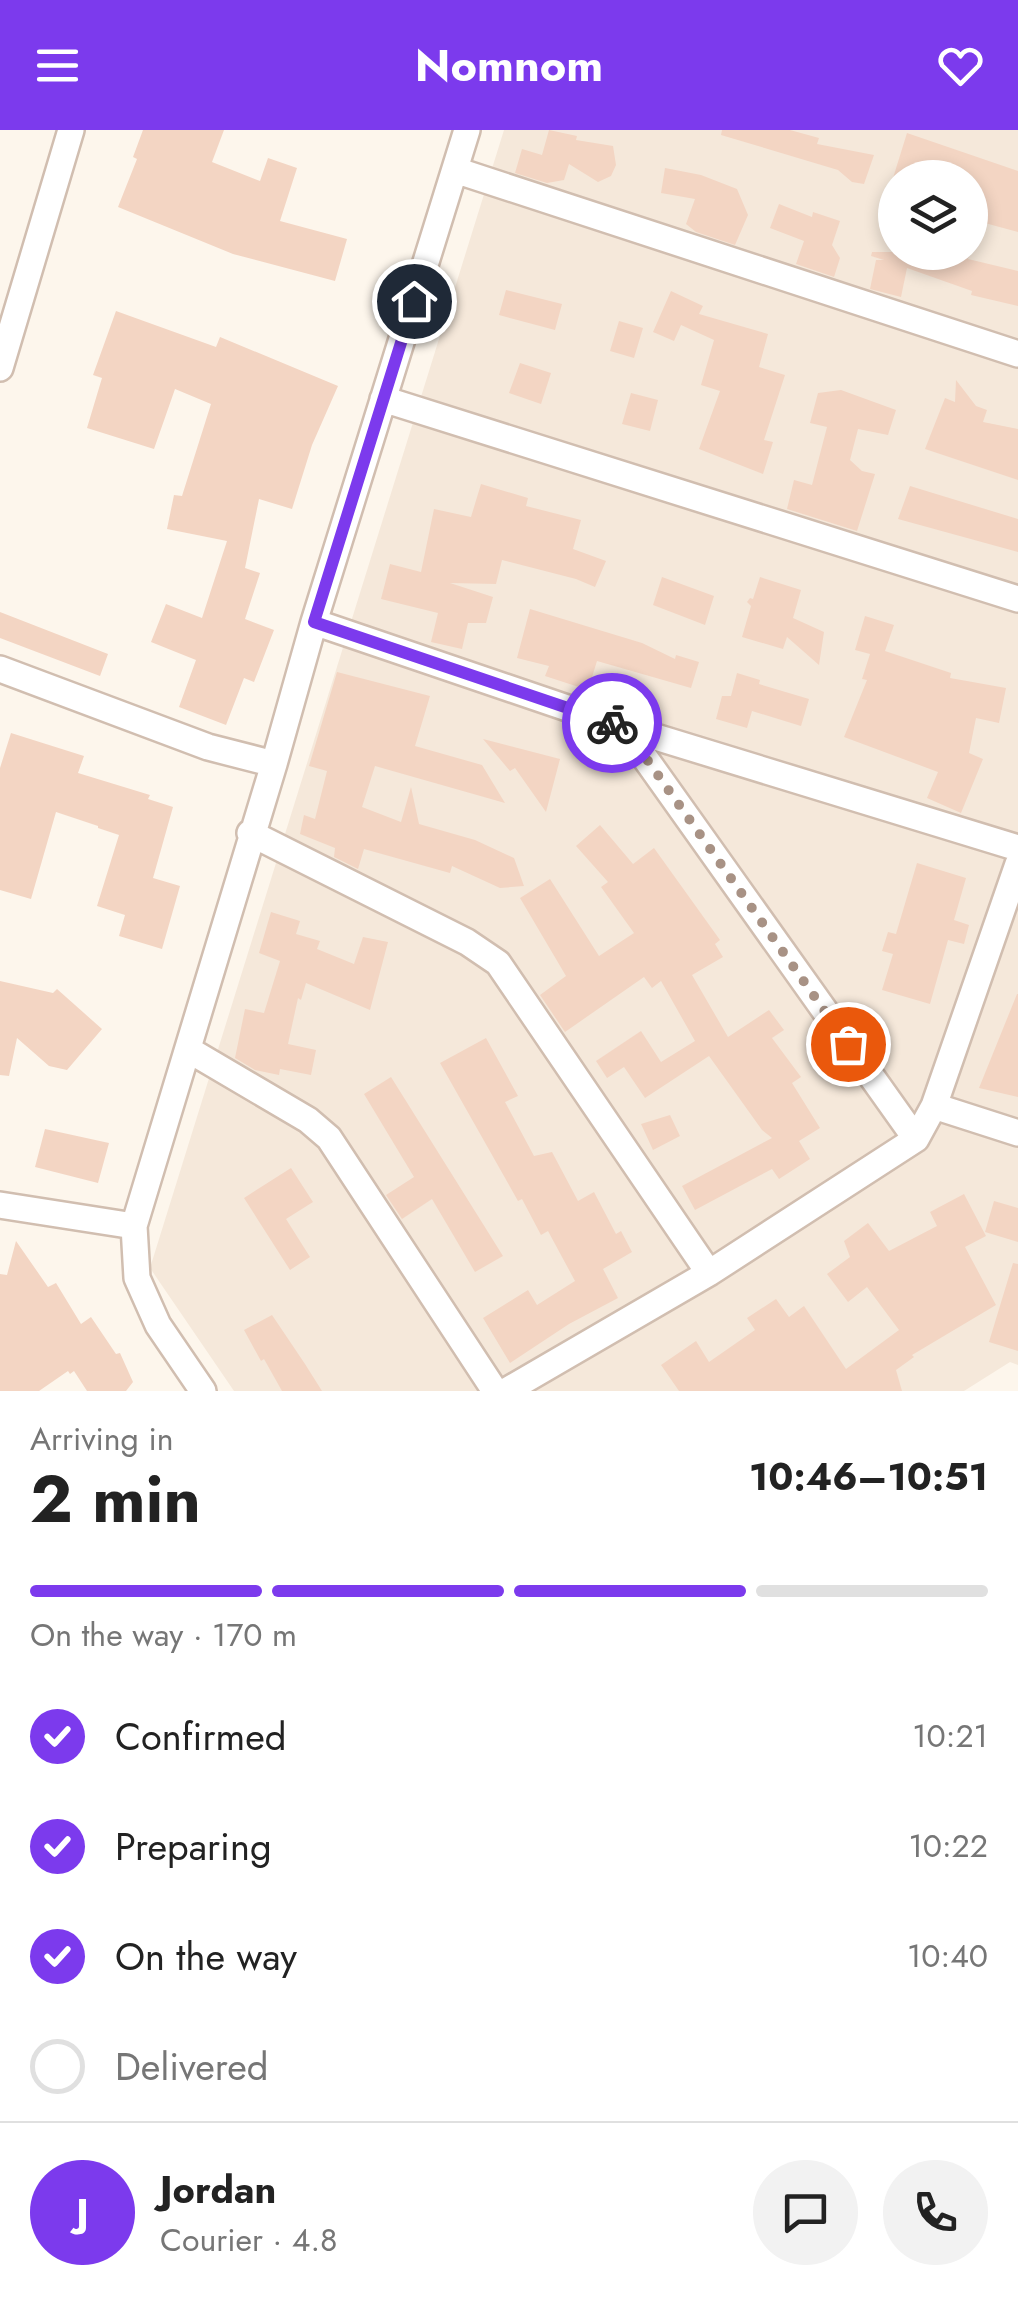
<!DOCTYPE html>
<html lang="en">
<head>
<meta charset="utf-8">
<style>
  body { margin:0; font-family:Jost,sans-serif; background:#f2f2f2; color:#222; height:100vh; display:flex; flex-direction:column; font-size:38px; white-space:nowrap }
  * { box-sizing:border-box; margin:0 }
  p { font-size:32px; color:#767676 }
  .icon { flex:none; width:55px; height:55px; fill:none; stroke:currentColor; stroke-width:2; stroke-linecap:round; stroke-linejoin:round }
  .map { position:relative; height:1261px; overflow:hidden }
  .panel { display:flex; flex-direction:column; background:#fff; flex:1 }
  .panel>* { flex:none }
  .buttons { position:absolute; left:878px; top:30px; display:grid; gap:20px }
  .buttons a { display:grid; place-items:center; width:110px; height:110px; border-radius:50%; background:#fff; box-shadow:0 5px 15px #0003; font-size:50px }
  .pin { position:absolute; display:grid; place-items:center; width:85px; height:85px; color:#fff; margin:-42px; border:5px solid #fff; border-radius:50%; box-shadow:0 2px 10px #0007 }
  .courier { position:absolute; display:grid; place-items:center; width:100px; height:100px; margin:-50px; border:8px solid #7c3aed; border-radius:50%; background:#fff; color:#222; box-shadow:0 2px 12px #0007 }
  .summary em { font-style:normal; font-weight:700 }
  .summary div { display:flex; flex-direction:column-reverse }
  .summary { display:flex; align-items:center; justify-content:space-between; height:170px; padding:0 30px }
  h1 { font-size:65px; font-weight:700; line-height:75px }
  .bar { display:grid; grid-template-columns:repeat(4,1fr); gap:15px 10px; align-content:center; height:120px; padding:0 30px }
  .bar i { height:12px; border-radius:8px; background:#e0e0e0 }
  .bar .on { background:#7c3aed }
  .bar p { grid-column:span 4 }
  .line { display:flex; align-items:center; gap:25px; padding:0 30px; border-top:2px solid #e0e0e0 }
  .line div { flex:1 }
  .round { display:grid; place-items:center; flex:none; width:105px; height:105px; border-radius:52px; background:#f2f2f2 }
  ol { padding:0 30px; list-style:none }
  li { display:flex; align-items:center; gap:30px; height:110px }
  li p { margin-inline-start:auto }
  li .icon { padding:10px; border-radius:50%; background:#7c3aed; color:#fff; stroke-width:4 }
  li:last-child { color:#767676 }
  li i { width:55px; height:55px; border:5px solid #e0e0e0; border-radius:50% }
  header { display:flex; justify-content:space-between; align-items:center; height:130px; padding:0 30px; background:#7c3aed; color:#fff; font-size:45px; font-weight:700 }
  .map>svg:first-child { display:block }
</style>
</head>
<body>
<header><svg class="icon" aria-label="menu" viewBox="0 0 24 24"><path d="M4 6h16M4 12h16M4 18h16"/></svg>Nomnom<svg class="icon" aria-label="heart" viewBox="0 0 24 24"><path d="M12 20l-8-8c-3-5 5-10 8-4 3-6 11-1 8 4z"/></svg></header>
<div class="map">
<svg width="1018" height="1261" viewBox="0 0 1018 1261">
  <rect width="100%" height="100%" fill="#fdf6ec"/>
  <!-- residential -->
  <path fill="#f5e8da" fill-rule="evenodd" d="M504,0H1018V1235L1010,1232L964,1261H234L150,1138ZM895,48H970V122H895Z"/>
  <!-- building -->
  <path fill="#f3d5c3" d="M143,0H224L212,32L260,51L268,28L297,38L280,91L347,109L335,151L233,124L118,77L137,29L133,27Z
    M549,0L577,6L576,10L613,16L616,35L611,46L598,52L569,34L564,50L547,53L515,43L522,19L542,25Z
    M722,0H790L819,8L817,14L874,25L864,54L852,52L838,40L721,5Z
    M907,3L1018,41V102L970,89V48H893Z
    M665,38L701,45L737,59L748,85L735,115L696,102L686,94L695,69L661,63Z
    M779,74L812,87L813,82L840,91L832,115L840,128L834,147L796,134L804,111L770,98Z
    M872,122H970L968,129L1018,141V176L971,165L972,161L907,138L901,167L870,159L876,130H884L871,126Z
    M506,160L562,174L555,200L499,185Z
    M671,161L703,176L699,184L768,204L759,237L785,245L764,310L773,312L763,344L699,319L720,261L701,255L714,210L681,195L674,211L653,202Z
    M116,181L216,217L220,207L338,256L312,315L292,379L259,369L245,438L260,443L245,489L274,500L254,552L244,548L226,595L179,577L196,530L151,512L166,474L202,488L227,411L167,399L174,365L182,366L211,274L175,259L154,319L87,298L102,248L93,245Z
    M619,191L643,198L634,228L610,221Z
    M520,233L551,243L541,274L509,263Z
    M956,250L976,276L987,280L983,292L1018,299V350L925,319L945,268L955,272Z
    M841,260L896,280L888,305L858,299L850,330L862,341L875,344L857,401L787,379L794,350L812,355L827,297L810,293L818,263Z
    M631,263L658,270L650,301L622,294Z
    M481,354L528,368L526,376L581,390L573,419L606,431L595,457L576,449L502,430L496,454L450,453L493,467L486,493H468L462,519L431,512L438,483L381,469L390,434L421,442L434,379L471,387Z
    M910,356L1018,389V422L898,389Z
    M662,447L714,466L705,495L653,475Z
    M760,447L801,460L793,488L824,502L819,535L787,507L783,519L742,507L751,476L747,472L750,468L753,469Z
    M530,479L642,513L675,529L676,525L699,532L691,558L597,531L588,560L545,546L549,536L517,528Z
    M0,482L108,524L100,546L0,508Z
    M865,486L894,495L885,521L951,543L950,548L1006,558L999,593L976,588L969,623L983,629L961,683L927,668L938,642L844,607L867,550L862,549L870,524L855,520Z
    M337,542L430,566L415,616L482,635L505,673L375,636L362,677L401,692L411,657L419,694L475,710L514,728L524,756L500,758L452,736L450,743L364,719L358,739L334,727L335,718L300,704L304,685L315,689L327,641L309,636Z
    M737,543L760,550L759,554L809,569L801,596L752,581L747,598L716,589L722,566H731Z
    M11,603L84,626L78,643L150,665L148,669L173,677L153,748L180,756L162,819L119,806L125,785L97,776L119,705L98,698V696L56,682L31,769L0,760V638Z
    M483,609L560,629L546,682L515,638L510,641Z
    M600,695L633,734L654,718L720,810L715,814L723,827L692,845L728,907L769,880L784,900L772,908L801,947L792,953L820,998L799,1011L810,1029L779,1049L772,1039L695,1080L682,1056L772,1008L762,1000L709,926L645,968L624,937L607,948L596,931L641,901L661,932L695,911L661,851L652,858L644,847L565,902L540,865L566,846L520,768L550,749L599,826L634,803L601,757L608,752L576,716Z
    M917,733L966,748L954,790L969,795L964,814L948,810L930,874L882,860L893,824L882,821L888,802L896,804Z
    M271,782L300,791L296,804L320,811L317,819L354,834L363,807L388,812L370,880L306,853L301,870L298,868L288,914L316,920L311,945L280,939L279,945L255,940L235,928L245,879L264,883L280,831L259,823Z
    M0,851L53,863L57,859L102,899L67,940L49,936L17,908L9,946L0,945Z
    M1017,864H1018V967L979,958Z
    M486,908L518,966L505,972L534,1026L552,1022L578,1071L594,1062L616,1104L621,1101L632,1122L603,1139L618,1168L569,1194L510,1233L483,1188L528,1160L537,1175L575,1151L548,1101L541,1105L522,1069L518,1071L440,933Z
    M391,947L503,1126L475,1142L432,1069L402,1089L386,1065L414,1047L364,964Z
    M670,985L680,1006L653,1020L641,994Z
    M45,999L109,1013L98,1053L35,1037Z
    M291,1038L313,1072L286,1089L310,1127L290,1140L244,1068Z
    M964,1064L986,1106L965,1117L996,1175L912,1225L914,1227L896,1240L902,1261H679L661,1235L696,1211L709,1232L755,1200L747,1188L776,1169L789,1187L804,1176L846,1239L899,1200L867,1157L848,1172L827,1144L850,1127L844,1111L868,1093L889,1121L937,1096L930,1082Z
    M994,1071L1018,1078V1112L985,1102Z
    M16,1111L48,1157L56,1153L81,1194L91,1187L116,1224L120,1223L133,1252L126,1261H87L74,1241L70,1244L68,1241L39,1261H0V1144L7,1145Z
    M1013,1133L1018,1134V1221L989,1212Z
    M272,1185L305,1234L322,1261H282L264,1229L261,1231L244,1200Z"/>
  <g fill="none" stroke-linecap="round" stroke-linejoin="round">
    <!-- minor casing -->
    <g stroke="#d1beb0" stroke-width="30">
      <path id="minor" d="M455,40L1018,224
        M0,238L71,0
        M383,269L1018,469
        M314,492L623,597L1018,718
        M0,539L208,617L274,634L314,492L467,0
        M623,597L916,1009
        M250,703L467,812L498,833L709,1143
        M189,920L308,990L329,1008L495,1261
        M934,976L1018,1003
        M0,1075L134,1096
        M203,1261L158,1195L137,1148L134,1096L274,634
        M506,1261L709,1143L916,1009L934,976L1018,734"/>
    </g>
    <!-- minor -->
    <use href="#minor" stroke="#fff" stroke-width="25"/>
  </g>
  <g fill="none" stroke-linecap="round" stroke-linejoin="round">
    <!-- done -->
    <path stroke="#a89285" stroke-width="10" stroke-dasharray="0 18" d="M612,593L624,597L848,914"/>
    <!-- route -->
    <path stroke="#7c3aed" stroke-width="12" d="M414,171L314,492L612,593"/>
  </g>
</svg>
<div class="buttons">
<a><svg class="icon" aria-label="layers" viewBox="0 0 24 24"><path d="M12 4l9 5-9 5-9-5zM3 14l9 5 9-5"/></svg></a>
</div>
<div class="pin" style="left:848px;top:914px;background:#ea580c"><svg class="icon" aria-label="bag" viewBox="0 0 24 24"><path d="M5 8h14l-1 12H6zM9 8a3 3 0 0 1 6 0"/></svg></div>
<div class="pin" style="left:414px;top:171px;background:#1f2937"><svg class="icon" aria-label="home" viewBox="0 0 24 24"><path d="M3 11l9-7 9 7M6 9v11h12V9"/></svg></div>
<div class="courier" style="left:612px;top:593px"><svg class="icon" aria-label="bike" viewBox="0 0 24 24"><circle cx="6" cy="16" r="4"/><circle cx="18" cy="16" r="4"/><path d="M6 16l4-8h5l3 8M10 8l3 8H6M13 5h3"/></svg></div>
</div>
<section class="panel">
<div class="summary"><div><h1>2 min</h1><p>Arriving in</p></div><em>10:46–10:51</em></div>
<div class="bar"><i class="on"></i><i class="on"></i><i class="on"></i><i></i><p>On the way · 170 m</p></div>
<ol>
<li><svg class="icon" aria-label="check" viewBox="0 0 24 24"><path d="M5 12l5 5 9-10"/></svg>Confirmed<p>10:21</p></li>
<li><svg class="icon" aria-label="check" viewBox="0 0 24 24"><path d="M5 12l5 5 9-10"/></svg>Preparing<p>10:22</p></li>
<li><svg class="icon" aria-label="check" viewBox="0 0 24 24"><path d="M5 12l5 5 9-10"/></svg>On the way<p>10:40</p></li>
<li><i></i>Delivered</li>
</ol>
<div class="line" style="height:180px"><b class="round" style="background:#7c3aed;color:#fff">J</b><div><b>Jordan</b><p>Courier · 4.8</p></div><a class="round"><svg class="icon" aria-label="chat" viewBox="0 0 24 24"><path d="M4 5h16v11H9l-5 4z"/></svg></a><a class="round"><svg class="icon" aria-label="phone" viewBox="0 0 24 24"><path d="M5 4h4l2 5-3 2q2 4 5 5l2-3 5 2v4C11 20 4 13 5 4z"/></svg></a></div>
</section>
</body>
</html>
